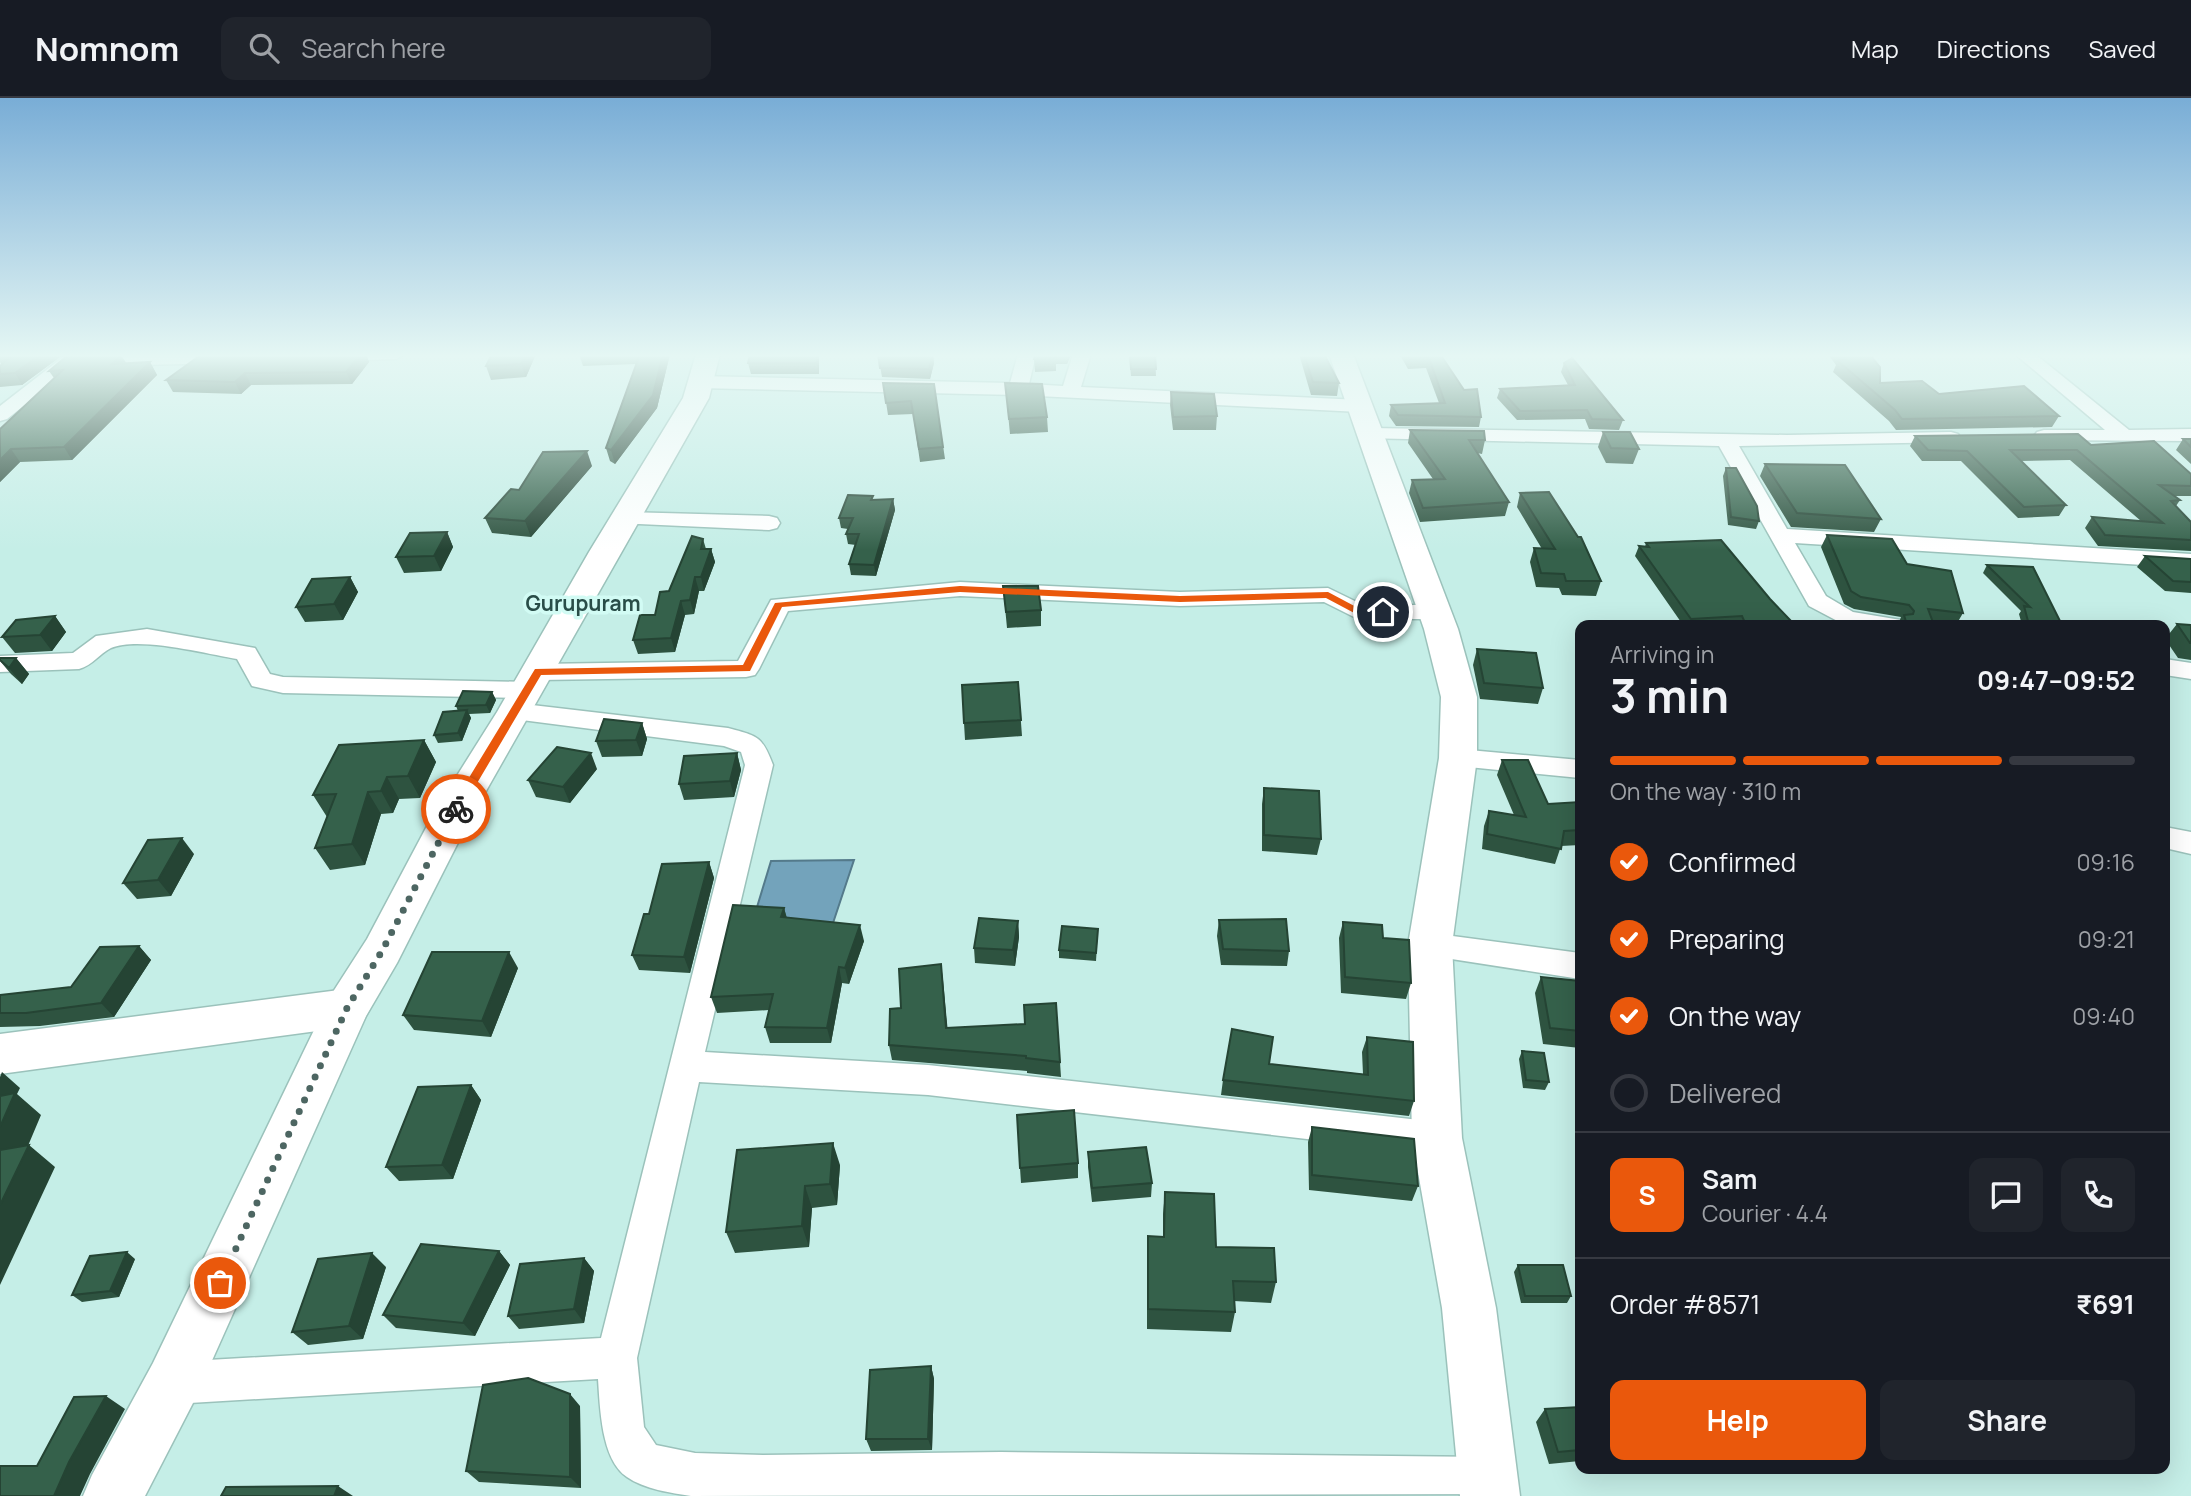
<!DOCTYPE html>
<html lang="en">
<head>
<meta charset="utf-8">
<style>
  body { margin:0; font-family:Manrope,sans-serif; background:#20242c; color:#f1f3f6; height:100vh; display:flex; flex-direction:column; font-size:26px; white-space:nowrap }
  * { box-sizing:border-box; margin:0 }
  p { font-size:23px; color:#9ea1a6 }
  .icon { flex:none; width:38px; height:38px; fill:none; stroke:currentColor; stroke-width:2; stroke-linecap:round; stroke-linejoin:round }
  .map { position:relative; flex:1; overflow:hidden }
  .side { position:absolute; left:1575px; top:522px; width:595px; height:854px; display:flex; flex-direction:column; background:#171b24; border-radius:14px; box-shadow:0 7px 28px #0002 }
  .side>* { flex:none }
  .pin { position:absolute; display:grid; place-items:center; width:60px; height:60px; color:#fff; margin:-30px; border:4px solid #fff; border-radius:50%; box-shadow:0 2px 7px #0007 }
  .courier { position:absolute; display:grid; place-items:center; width:70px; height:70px; margin:-35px; border:5px solid #ea580c; border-radius:50%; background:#fff; color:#222; box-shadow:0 2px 9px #0007 }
  .head em { font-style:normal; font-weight:700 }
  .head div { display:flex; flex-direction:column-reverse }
  .head { display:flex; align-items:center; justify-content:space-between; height:119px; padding:0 35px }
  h1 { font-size:46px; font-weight:700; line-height:52px }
  .bar { display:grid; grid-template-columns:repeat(4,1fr); gap:10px 7px; align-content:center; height:84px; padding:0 35px }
  .bar i { height:9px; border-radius:5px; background:#363941 }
  .bar .on { background:#ea580c }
  .bar p { grid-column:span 4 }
  .line { display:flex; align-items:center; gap:18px; padding:0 35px; border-top:2px solid #363941 }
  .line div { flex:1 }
  .round { display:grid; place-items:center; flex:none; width:74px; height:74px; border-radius:14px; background:#20242c }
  ol { padding:0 35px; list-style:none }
  li { display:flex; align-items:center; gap:21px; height:77px }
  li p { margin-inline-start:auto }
  li .icon { padding:7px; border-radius:50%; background:#ea580c; color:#fff; stroke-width:4 }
  li:last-child { color:#9ea1a6 }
  li i { width:38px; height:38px; border:4px solid #363941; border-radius:50% }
  .button { display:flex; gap:14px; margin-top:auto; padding:14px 35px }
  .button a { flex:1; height:80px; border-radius:14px; background:#ea580c; color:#fff; font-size:28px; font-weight:700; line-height:80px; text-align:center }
  .button a+a { background:#20242c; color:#f1f3f6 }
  header { display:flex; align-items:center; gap:42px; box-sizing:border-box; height:98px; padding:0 35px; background:#171b24; border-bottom:2px solid #363941 }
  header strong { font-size:33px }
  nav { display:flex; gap:38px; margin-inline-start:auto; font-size:24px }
  .search { width:490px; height:63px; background:#20242c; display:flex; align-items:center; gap:18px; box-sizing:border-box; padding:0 24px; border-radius:14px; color:#9ea1a6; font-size:26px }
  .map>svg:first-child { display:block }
</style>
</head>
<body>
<header>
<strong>Nomnom</strong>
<div class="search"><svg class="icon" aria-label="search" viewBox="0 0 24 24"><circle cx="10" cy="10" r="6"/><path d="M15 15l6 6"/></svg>Search here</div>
<nav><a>Map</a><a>Directions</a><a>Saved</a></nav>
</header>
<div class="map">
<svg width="2191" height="1398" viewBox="0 0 2191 1398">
  <rect width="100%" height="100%" fill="#c5eee7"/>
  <!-- water -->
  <path fill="#73a3bb" stroke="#547a8b" stroke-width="2" d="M854,762L833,825L754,819L771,763Z"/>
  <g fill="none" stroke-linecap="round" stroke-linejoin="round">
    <!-- street casing -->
    <g stroke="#9bc2bb" stroke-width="3">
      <path id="street" d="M67,256H87L85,259L238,256L242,260L233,265L89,268L80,263L7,321L0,323V308Z
        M323,256H405L396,261L330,263L324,262Z
        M1018,256H1036L1029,286L1063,288L1073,256H1091L1081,289L1360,302L1370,308L1360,314L1018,297L699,290L690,284L699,278L1010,285Z
        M2015,256H2035L2129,332L2191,331V343L2037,342L2034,338L2037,334L2044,332H2105Z
        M1370,330L1787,337L1951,334L1958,336L1961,340L1958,344L1739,348L1787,431L2191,456V470L1795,445L1826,498L1853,514L1901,522L1904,527H1845L1809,508L1719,348L1363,340L1360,336L1363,332Z
        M625,414L769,418L777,420L780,425L777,430L769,432L617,425L614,420L617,415Z
        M960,484L1180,494L1328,490L1363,507H1435L1443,509L1447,514L1443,519L1435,521H1358L1324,504L1180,508L960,498L788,513L759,571L755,577L746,579L538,582L529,580L525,574L529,568L538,566L738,563L771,502Z
        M147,531L255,550L270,576L283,579L528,584L537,586L541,592L537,598L528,600L283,595L252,588L237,561C207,556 139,538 111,550C99,556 93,567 79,571L0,574V558L73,555L96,538Z
        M2165,561L2191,565V581L2165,577Z
        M515,605L728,630C758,638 762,638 773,667L705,954L928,967L1437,1024L1450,1029L1455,1040L1450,1051L1437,1056L928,997L699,984L637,1260L644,1329L656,1347L695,1355L763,1357L1001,1354L1489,1359L1504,1366L1511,1381L1504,1396L691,1398C671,1395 644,1391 627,1379C601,1362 600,1309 598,1281L173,1306L158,1300L152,1285L158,1270L173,1264L601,1240L745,667L741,654L724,648L506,620L502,614L506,608Z
        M1458,651L1580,662V680L1448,667L1444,660L1448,653Z
        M2165,729L2191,734V756L2165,750Z
        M1430,835L1580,855V881L1419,856L1414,847L1419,838Z"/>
    </g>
    <!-- secondary casing -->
    <g stroke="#9bc2bb" stroke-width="3">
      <path id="secondary" d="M1329,256H1353L1458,531L1477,599V660L1452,847L1462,1040L1496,1210L1520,1398H1460L1442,1210L1412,1040L1408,847L1439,660L1441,599L1424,531Z
        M347,891L363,897L370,910L363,923L347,929L0,976V936Z"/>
    </g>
    <!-- primary casing -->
    <g stroke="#9bc2bb" stroke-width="3">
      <path id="primary" d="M696,256H720L709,300L469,723L397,865L366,918L193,1305L145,1398H83L92,1377L153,1265L331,897L367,841L436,711L497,614L589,454L683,300Z"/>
    </g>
    <!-- street -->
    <use href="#street" fill="#fff" fill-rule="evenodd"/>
    <!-- secondary -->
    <use href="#secondary" fill="#fff" fill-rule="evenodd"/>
    <!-- primary -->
    <use href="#primary" fill="#fff" fill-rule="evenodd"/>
  </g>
  <!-- wall -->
  <path fill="#2e5340" d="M0,256H64L22,287L0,289V268L2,267L0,264Z
    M202,256H366L369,264L352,286L251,287L241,296L173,294L166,282Z
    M536,256L526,279L491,282L486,268Z
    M579,256H670L657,310L615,366L610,363L606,350L636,266L583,268Z
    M750,256H819V276H751L748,265Z
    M878,256H933L934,265L930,281L882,279Z
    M1035,256H1071L1067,266H1056V273L1035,274L1034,261Z
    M1129,256H1155L1156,278H1131Z
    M1299,256H1324L1339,285L1337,298L1311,297Z
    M1393,256H1440L1481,319L1479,329L1396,328L1389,318L1391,307L1439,305L1426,270L1408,271L1400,257H1394Z
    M1828,256H1869L1880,285L2059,318L2052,329L1896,332L1889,323L1833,274L1836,267Z
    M150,264L157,277L72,362L20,364L0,384V331L54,280L49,273L126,265Z
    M1564,265L1623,322L1619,332L1589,331L1585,321L1517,322L1497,300L1500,291L1568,287L1561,274Z
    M883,285L934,286L945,361L920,364L913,316L888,317Z
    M1005,285L1047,319L1048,334L1010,336Z
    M1171,294L1217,318L1216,332H1173L1170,307Z
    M1410,332L1485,342L1482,356L1477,355L1509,404L1505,418L1420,424L1409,395L1412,382L1433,381L1408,345Z
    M1603,334L1639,351L1633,366L1606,365L1598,349Z
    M1915,338L2091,347L2191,376V398H2174L2180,402L2176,408L2191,424V453L2098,448L2085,430L2092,419L2141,423L2070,362L2020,363L2066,407L2059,418L2018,420L1961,363H1922L1910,348Z
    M2183,341H2191V366L2176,352Z
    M1765,366L1881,421L1874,434L1791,429L1760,378Z
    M592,368L531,439L492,435L485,420L519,392Z
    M1726,370L1759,423L1756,431L1728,427L1723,378Z
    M1520,395L1601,483L1596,498L1562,497L1559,490L1536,489L1530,464L1534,450L1542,451L1517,409Z
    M893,401L895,412L876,478L851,477L849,466L856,447L848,446L846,436L848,431L841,430L839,420L873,402Z
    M447,434L453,449L441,473L404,475L396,459Z
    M1827,437L1963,515L1956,527L1934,526V527H1898L1901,519L1854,511L1844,506L1821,449Z
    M703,441L706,451H711L715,464L704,493H699L694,516L685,517L675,554L638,556L633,542L655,517L669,493Z
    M1646,445L1770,501L1792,524L1791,527H1683L1635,458L1639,448L1645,449Z
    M2145,458L2191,461V495L2165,493L2137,469Z
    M1987,467L2062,527H2022L2019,516L2021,513L1983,475Z
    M350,479L358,494L343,522L305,524L296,509Z
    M1003,488L1041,512V528L1007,530Z
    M55,518L66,534L52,553L15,555L2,539Z
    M2177,526L2191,527V562L2178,560L2165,541Z
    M1477,551L1543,590L1538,606L1480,601L1473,567Z
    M0,560H16L29,576L22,586L11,576L0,563Z
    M1018,584L1022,638L965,642L964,625Z
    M492,594L496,602L490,615L469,616L471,620L462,643L438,645L434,637L458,613L456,608Z
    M642,625L647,641L642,658L602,659L596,643Z
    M424,642L436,664L420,700L399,701L393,715L381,716L365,767L330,772L315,750L327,719L313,697Z
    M737,655L741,672L734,699L684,702L679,686Z
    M1502,662L1548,706L1580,704V747L1561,748L1555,766L1482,751L1484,728L1489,713L1514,717L1497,677Z
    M597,671L570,705L536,699L528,682Z
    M1264,690L1321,741L1317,757L1262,753V706Z
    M194,756L171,798L137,801L123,785Z
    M709,764L714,780L690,875L639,872L632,857Z
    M784,810L787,820L864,843L849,886L842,885L831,945H770L765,929L769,912L717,915L711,899Z
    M1219,822L1289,853L1287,868L1221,867L1217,838Z
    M1018,823L1019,839L1015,868L975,865L974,850Z
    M1343,824L1383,840L1411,885L1406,901L1341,895L1339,840Z
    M1098,831L1096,863L1059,860V852Z
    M139,848L151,862L114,919L40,928L0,929V897L71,889Z
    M941,866L947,930L1060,964L1061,979L1027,975V973L892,962L889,947L901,910Z
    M518,870L491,939L414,932L403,917Z
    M1541,879L1580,883V950L1543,946L1535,895Z
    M1367,939L1414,1003L1409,1018L1221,997L1223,982L1269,966L1363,976L1362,954Z
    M1522,953L1549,984L1545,992L1523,990L1519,961Z
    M471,987L481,1002L453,1081L399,1083L386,1069Z
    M1312,1029L1418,1088L1412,1103L1309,1092L1308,1044Z
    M1088,1054L1152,1085L1151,1099L1092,1104L1088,1069Z
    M1078,1065V1080L1021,1085L1020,1070Z
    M840,1067L837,1107L812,1110L809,1149L735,1155L726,1134Z
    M1165,1094L1216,1149L1276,1184L1271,1205L1234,1203L1235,1214L1231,1234L1147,1231V1159L1148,1138L1163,1139V1116Z
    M499,1153L510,1167L475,1238L396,1230L383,1217Z
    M584,1160L594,1173L584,1225L519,1231L508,1218Z
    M135,1161L119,1199L82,1204L72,1197Z
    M1518,1167L1571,1198L1567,1205H1521L1514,1174Z
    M386,1169L363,1241L308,1247L292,1234Z
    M931,1268L934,1281L932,1352L871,1353L866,1341Z
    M580,1308L581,1390L479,1384L466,1373Z
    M1580,1309V1363L1549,1366L1536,1324L1545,1311Z"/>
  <!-- shaded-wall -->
  <path fill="#254434" d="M41,256H64L22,287L15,275Z
    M361,256H366L369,264L352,286L346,274Z
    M526,256H536L526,279L521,266Z
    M663,256H670L657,310L615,366L611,352Z
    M817,256H819V276L817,265Z
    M933,256L934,265L930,281L929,271Z
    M1067,256H1071L1067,266Z
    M121,257L129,269L112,266Z
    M150,264L157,277L72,362L64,349Z
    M245,275L251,287L241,296L235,284Z
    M11,351L20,364L0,384V362Z
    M587,353L592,368L531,439L525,423Z
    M893,401L895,412L876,478L874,467Z
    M447,434L453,449L441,473L434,458Z
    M711,451L715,464L704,493L701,479Z
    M350,479L358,494L343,522L334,506Z
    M695,479L699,493L694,516L690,502Z
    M681,503L685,517L675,554L671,540Z
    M55,518L66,534L52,553L40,537Z
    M16,560L29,576L22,586L9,570Z
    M492,594L496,602L490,615L486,607Z
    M467,612L471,620L462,643L458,635Z
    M642,625L647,641L642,658L636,642Z
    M424,642L436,664L420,700L408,678Z
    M591,655L597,671L570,705L563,689Z
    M737,655L741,672L734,699L730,683Z
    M387,679L399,701L393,715L381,693Z
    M368,694L381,716L365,767L352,746Z
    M182,740L194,756L171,798L158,782Z
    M709,764L714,780L690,875L684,859Z
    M784,810L788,826L781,819Z
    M1018,823L1019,839L1015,868L1013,852Z
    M860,827L864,843L849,886L845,870Z
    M139,848L151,862L114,919L101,905Z
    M509,854L518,870L491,939L482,923Z
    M941,866L943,882L949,946L946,930Z
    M839,869L842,885L831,945L827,930Z
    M2,974L20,990L17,996L41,1017L22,1062L29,1047L55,1069L0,1187V979Z
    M471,987L481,1002L453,1081L442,1067Z
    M833,1045L840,1067L837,1107L830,1086Z
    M805,1088L812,1110L809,1149L802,1128Z
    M499,1153L510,1167L475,1238L463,1225Z
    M127,1154L135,1161L119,1199L110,1193Z
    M372,1155L386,1169L363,1241L349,1228Z
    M584,1160L594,1173L584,1225L574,1211Z
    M931,1268L934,1281L932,1352L928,1341Z
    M570,1296L580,1308L581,1390L570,1379Z
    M106,1298L125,1311L90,1376L80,1398H54L69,1364Z
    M338,1388L353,1398H334Z"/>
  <!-- building -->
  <path fill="#35614b" stroke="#254434" stroke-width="2" d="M0,256H41L15,275L0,276V268L13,256L0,257Z
    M202,256H361L346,274L245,275L235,284L166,282Z
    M492,256H526L521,266L486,268Z
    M640,256H663L653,297L611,352L606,350Z
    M750,256H817V265H748Z
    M878,256H933L929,271L880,270Z
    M1035,256H1056V260L1034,261Z
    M1130,256H1155L1156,271H1131Z
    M1304,256H1324L1339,285L1313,284Z
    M1407,256H1440L1464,292L1477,291L1481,319L1398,317L1391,307L1445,305L1429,260L1410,261Z
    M1842,256H1869L1880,269V285L1922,283L1939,296L2024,288L2059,318L1902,321L1895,312L1838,263L1846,261Z
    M121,257L112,266L150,264L64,349L11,351L0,362V331L63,272L49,273L67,258Z
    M1572,260L1623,322L1592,321L1587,312L1520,313L1500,291L1575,287L1564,265Z
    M883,285L934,286L943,349L919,351L911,303L886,305Z
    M1005,285L1042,286L1047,319L1009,321Z
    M1171,294L1214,296L1217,318L1173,319Z
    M1410,332L1484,333L1485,342H1469L1509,404L1423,410L1412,382L1445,381Z
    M1603,334H1630L1639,351L1611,350Z
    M2078,336L2091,347L2154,343L2191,376V388L2159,387L2180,402L2171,403L2191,424V442L2105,437L2092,419L2163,425L2077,352H2010L2066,407L2024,409L1967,353L1928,352L1915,338Z
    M2183,341H2191V349Z
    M587,353L525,423L485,420L511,391L519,392L543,354Z
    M1765,366L1845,367L1881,421L1797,415Z
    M1726,370H1736L1757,408L1759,423L1731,419Z
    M1549,394L1578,439H1581L1601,483H1566L1564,476L1541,475L1534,450L1555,451L1520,395Z
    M848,397L873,398L871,402L893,401L874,467L849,466L859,436H846L853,420H839Z
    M447,434L434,458L396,459L410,435Z
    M1827,437L1892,441L1907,466L1951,473L1963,515L1928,511L1934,527H1907L1904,517L1913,516L1914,513L1909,507L1861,499L1851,493Z
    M692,438L703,441L701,451H711L701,479H695L690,502L681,503L671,540L633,542L640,517H655L660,494L669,493Z
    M1721,442L1770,501L1792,524L1772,526V527H1746L1742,518L1691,521L1639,448L1649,449L1646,445Z
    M2145,458L2191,461V484L2173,483Z
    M1987,467L2033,469L2062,527H2029L2024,508L2030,509Z
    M350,479L334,506L296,509L312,481Z
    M1003,488H1038L1041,512L1006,514Z
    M55,518L40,537L2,539L16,522Z
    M2177,526L2191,527V545H2190Z
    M1477,551L1536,555L1543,590L1484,585Z
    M0,560H16L9,570L0,562Z
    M1018,584L1021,622L964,625L962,587Z
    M463,593L492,594L486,607L456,608Z
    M467,612L458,635L434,637L443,614Z
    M604,621L642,625L636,642L596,643Z
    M424,642L408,678L387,679L381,693L368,694L352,746L315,750L336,696L313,697L339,647Z
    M557,649L591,655L563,689L528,682Z
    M737,655L730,683L679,686L684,658Z
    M1502,662H1528L1548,706L1580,704V732L1564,733L1561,751L1487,736L1489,713L1526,719Z
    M1264,690L1319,693L1321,741L1264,737Z
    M182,740L158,782L123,785L148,742Z
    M709,764L684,859L632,857L644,816H649L662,766Z
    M733,807L784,810L781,819L860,827L845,870L839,869L827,930L765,929L773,896L711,899Z
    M979,820L1018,823L1013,852L974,850Z
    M1286,821L1289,853L1223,851L1219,822Z
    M1343,824L1382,827L1383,840L1409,842L1411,885L1345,879Z
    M1062,828L1098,831L1096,855L1059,852Z
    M139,848L101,905L26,915H0V897L71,889L100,849Z
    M432,854H509L482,923L403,917Z
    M941,866L946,930L1025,926L1024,907L1056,905L1060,964L1026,960V958L889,947L890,911L901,910L899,871Z
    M1541,879L1580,883V933L1550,930Z
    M1232,931L1273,939L1269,966L1368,977L1367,939L1413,944L1414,1003L1223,982Z
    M1522,953L1544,955L1549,984L1526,982Z
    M471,987L442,1067L386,1069L418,989Z
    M15,995L0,1029V998Z
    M1074,1012L1078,1065L1020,1070L1017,1017Z
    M1312,1029L1414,1041L1418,1088L1312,1077Z
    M833,1045L830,1086L805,1088L802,1128L726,1134L737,1052Z
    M29,1047L0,1107V1052Z
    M1146,1049L1152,1085L1092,1090L1088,1054Z
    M1165,1094L1214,1096L1216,1149L1274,1150L1276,1184L1233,1183L1235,1214L1148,1211V1138L1164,1139Z
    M421,1146L499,1153L463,1225L383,1217Z
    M127,1154L110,1193L72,1197L90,1158Z
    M372,1155L349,1228L292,1234L318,1161Z
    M584,1160L574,1211L508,1218L520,1166Z
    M1518,1167H1563L1571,1198H1525Z
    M931,1268L928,1341H866L870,1272Z
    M528,1280L570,1296V1379L466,1373L483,1287Z
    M106,1298L69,1364L54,1398H0V1368H37L74,1299Z
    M1580,1309V1352L1558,1354L1545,1311Z
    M338,1388L334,1398H221L226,1389Z"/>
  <!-- sky -->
  <linearGradient id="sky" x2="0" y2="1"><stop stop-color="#79add6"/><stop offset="0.57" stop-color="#e5f7f4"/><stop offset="1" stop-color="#e5f7f4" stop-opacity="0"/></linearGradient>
  <rect width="2191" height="452" fill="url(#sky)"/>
  <!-- route -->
  <path fill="#ea580c" d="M960,488L1180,498L1328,494L1360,511H1383L1388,514L1383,517H1358L1326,500L1180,504L960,494L782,509L750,573L541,577L460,714H452L450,711L535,571L743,567L775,505Z"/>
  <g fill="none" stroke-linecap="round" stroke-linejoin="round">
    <!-- done -->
    <path stroke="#4d6662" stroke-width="7" stroke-dasharray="0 12.6" d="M220,1185L347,910L382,853L456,711"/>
  </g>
  <g text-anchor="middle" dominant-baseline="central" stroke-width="7" stroke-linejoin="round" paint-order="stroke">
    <!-- neighbourhood labels -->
    <g font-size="21" font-weight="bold" fill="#294d48" stroke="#d2fbf4">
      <text x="583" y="505">Gurupuram</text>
    </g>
  </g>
</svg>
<div class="pin" style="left:220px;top:1185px;background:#ea580c"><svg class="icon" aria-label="bag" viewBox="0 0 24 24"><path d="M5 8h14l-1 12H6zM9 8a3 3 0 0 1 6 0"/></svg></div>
<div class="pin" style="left:1383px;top:514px;background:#1f2937"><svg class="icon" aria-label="home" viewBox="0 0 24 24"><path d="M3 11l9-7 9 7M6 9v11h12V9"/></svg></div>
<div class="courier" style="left:456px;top:711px"><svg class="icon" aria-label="bike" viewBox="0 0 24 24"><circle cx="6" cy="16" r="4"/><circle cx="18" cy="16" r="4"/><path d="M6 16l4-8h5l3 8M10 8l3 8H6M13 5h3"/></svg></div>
<section class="side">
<div class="head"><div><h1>3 min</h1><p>Arriving in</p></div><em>09:47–09:52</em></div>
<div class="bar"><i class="on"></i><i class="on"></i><i class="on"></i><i></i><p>On the way · 310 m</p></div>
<ol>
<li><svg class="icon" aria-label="check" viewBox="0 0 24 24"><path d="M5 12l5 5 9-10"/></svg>Confirmed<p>09:16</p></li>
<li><svg class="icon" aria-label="check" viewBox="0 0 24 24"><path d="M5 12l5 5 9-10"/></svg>Preparing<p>09:21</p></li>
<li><svg class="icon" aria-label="check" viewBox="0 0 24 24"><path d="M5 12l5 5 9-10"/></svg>On the way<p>09:40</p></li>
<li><i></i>Delivered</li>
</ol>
<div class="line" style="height:126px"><b class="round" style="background:#ea580c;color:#fff">S</b><div><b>Sam</b><p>Courier · 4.4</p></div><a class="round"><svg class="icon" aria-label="chat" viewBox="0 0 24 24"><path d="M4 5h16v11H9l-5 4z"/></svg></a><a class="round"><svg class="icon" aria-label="phone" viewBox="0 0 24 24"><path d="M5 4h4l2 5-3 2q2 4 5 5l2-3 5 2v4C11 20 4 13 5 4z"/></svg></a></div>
<div class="line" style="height:91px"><div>Order #8571</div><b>₹691</b></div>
<div class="button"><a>Help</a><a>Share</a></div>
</section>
</div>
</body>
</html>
